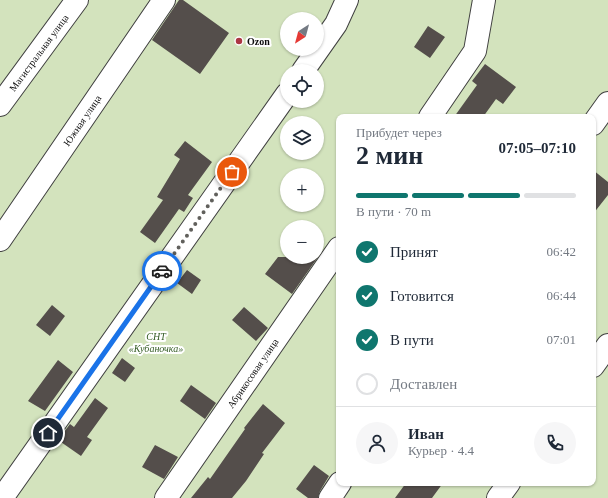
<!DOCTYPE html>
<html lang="ru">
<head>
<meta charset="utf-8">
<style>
  body { margin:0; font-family:"Times New Roman",serif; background:#f6f6f7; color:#1f2937; height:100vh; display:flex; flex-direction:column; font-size:15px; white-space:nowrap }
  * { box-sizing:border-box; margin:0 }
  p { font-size:13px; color:#747a83 }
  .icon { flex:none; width:22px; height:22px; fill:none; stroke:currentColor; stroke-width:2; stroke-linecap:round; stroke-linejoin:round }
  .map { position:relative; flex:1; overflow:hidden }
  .side { position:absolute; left:336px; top:114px; width:260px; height:372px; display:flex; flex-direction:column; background:#fff; border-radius:8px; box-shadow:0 1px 3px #0004 }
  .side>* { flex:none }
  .needle { width:26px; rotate:216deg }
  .controls { position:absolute; left:280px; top:12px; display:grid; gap:8px }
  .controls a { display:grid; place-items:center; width:44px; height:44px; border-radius:50%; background:#fff; box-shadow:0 1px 3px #0004; font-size:20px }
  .pin { position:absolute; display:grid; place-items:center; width:34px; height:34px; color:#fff; margin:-17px; border:2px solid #fff; border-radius:50%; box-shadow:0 1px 4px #0007 }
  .courier { position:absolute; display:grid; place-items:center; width:40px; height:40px; margin:-20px; border:3px solid #1a73e8; border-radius:50%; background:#fff; color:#222; box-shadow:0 1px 5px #0007 }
  .headline em { font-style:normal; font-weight:800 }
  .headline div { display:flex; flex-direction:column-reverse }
  .headline { display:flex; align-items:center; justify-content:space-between; height:68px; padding:0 20px }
  h1 { font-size:26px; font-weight:800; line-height:30px }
  .bar { display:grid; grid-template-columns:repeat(4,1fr); gap:6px 4px; align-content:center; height:48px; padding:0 20px }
  .bar i { height:5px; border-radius:3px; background:#e0e1e3 }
  .bar .active { background:#0f766e }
  .bar p { grid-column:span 4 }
  .line { display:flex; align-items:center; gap:10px; padding:0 20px; border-top:1px solid #e0e1e3 }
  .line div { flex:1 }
  .round { display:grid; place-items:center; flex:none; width:42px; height:42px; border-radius:21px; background:#f6f6f7 }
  ol { padding:0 20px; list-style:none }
  li { display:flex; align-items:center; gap:12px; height:44px }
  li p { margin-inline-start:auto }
  li .icon { padding:4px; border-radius:50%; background:#0f766e; color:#fff; stroke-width:4 }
  li:last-child { color:#747a83 }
  li i { width:22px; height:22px; border:2px solid #e0e1e3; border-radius:50% }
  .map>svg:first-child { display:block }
</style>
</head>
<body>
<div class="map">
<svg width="608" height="498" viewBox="0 0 608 498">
  <rect width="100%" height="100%" fill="#fdf9ef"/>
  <!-- green -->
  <path fill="#d3e3bd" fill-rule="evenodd" d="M0,0H608V498H0ZM287,19H317V49H287ZM287,71H317V101H287ZM339,117H593V483H339ZM287,123H317V153H287ZM287,175H317V205H287ZM287,227H317V257H287Z"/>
  <!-- building -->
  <path fill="#544e4b" d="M179,0H183L229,33L200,74L152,40Z
    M428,26L445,37L430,58L414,47Z
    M485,64L516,87L503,104L496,99L483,117H454L477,85L472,81Z
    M185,141L212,162L188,195L193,198L184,212L179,209L155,243L140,232L163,200L157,197L180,159L174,155Z
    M593,170L608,182V195L593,214Z
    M278,257H318L292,294L265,274Z
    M187,270L201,280L192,294L177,283Z
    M52,305L65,316L50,336L36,325Z
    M244,307L268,328L256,341L232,320Z
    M122,358L135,368L125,382L112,373Z
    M58,360L73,372L45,411L28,401Z
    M191,385L216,403L205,419L180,401Z
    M95,398L108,408L87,437L92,440L81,456L58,440L70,424L74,427Z
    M263,404L285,423L262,453L264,454L246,481L232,498H191L208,477L210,479L245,429L244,428Z
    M155,445L178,457L164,479L142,467Z
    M314,465L329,476L320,491L318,498H308L296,489Z
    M406,483H443L432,498H395Z"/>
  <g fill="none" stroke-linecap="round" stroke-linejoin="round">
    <!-- minor casing -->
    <g stroke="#404040" stroke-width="24">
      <g id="minor">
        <path d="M303,71L336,24L347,0"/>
        <path id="s1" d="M0,105L77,0"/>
        <path d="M430,117L475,51L484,0"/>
        <path d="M593,124L608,103"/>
        <path id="s2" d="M0,240L164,0"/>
        <path d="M593,366L608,345"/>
        <path d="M2,498L287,94"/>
        <path id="s3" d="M166,498L339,248"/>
        <path d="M330,498L340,483"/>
        <path d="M498,498L509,483"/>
      </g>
    </g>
    <!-- minor -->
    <use href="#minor" stroke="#fff" stroke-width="22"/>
  </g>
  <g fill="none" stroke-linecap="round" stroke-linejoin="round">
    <!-- done -->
    <path stroke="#61605c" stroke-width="4" stroke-dasharray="0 7.2" d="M162,271L232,172"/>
    <!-- route -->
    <path stroke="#1a73e8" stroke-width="5" d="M48,433L162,271"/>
  </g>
  <!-- markers -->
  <circle fill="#ac3643" stroke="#fff" stroke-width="1.5" cx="239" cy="41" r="4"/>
  <g text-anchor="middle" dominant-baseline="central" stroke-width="4" stroke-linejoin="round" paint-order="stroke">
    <!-- poi labels -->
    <g font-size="10" font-weight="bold" fill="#0d0d0d" stroke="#fff" text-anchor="start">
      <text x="247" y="41">Ozon</text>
    </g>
    <!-- street labels -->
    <g font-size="10" fill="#0d0d0d" stroke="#fff">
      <text stroke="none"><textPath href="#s1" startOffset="65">Магистральная улица</textPath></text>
      <text stroke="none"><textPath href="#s2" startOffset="145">Южная улица</textPath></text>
      <text stroke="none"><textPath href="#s3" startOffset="152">Абрикосовая улица</textPath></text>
    </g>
    <!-- park labels -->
    <g font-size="10" font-style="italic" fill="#345c25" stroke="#fff">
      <text x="156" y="336">СНТ<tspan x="156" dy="12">«Кубаночка»</tspan></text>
    </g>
  </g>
</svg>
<div class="controls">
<a><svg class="needle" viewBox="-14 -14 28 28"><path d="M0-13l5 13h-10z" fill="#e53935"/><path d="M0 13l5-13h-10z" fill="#747a83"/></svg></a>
<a><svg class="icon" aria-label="locate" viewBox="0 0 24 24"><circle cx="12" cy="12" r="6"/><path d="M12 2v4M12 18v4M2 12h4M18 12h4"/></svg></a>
<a><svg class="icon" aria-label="layers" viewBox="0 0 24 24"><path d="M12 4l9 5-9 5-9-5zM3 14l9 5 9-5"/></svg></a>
<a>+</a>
<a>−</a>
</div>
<div class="pin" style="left:232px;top:172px;background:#ea580c"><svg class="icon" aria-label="bag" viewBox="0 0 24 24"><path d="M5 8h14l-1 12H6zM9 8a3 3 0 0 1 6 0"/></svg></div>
<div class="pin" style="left:48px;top:433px;background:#1f2937"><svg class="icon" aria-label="home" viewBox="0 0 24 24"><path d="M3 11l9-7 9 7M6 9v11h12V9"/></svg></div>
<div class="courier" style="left:162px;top:271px"><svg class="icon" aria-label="car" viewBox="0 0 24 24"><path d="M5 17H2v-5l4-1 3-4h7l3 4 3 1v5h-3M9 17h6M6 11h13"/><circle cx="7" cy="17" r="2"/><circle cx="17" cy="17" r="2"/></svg></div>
<section class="side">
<div class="headline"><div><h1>2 мин</h1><p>Прибудет через</p></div><em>07:05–07:10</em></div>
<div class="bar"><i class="active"></i><i class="active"></i><i class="active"></i><i></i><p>В пути · 70 m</p></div>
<ol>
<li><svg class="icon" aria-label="check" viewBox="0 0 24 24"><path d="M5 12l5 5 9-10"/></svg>Принят<p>06:42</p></li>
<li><svg class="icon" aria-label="check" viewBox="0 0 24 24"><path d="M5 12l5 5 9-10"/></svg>Готовится<p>06:44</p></li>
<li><svg class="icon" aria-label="check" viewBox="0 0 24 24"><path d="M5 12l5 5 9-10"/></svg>В пути<p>07:01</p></li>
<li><i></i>Доставлен</li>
</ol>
<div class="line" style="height:72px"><a class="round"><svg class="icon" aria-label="person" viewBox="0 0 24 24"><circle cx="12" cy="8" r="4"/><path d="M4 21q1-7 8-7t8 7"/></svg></a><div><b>Иван</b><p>Курьер · 4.4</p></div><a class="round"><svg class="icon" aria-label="phone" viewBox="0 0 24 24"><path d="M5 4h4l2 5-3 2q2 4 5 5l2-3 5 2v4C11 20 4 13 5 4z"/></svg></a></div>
</section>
</div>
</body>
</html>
